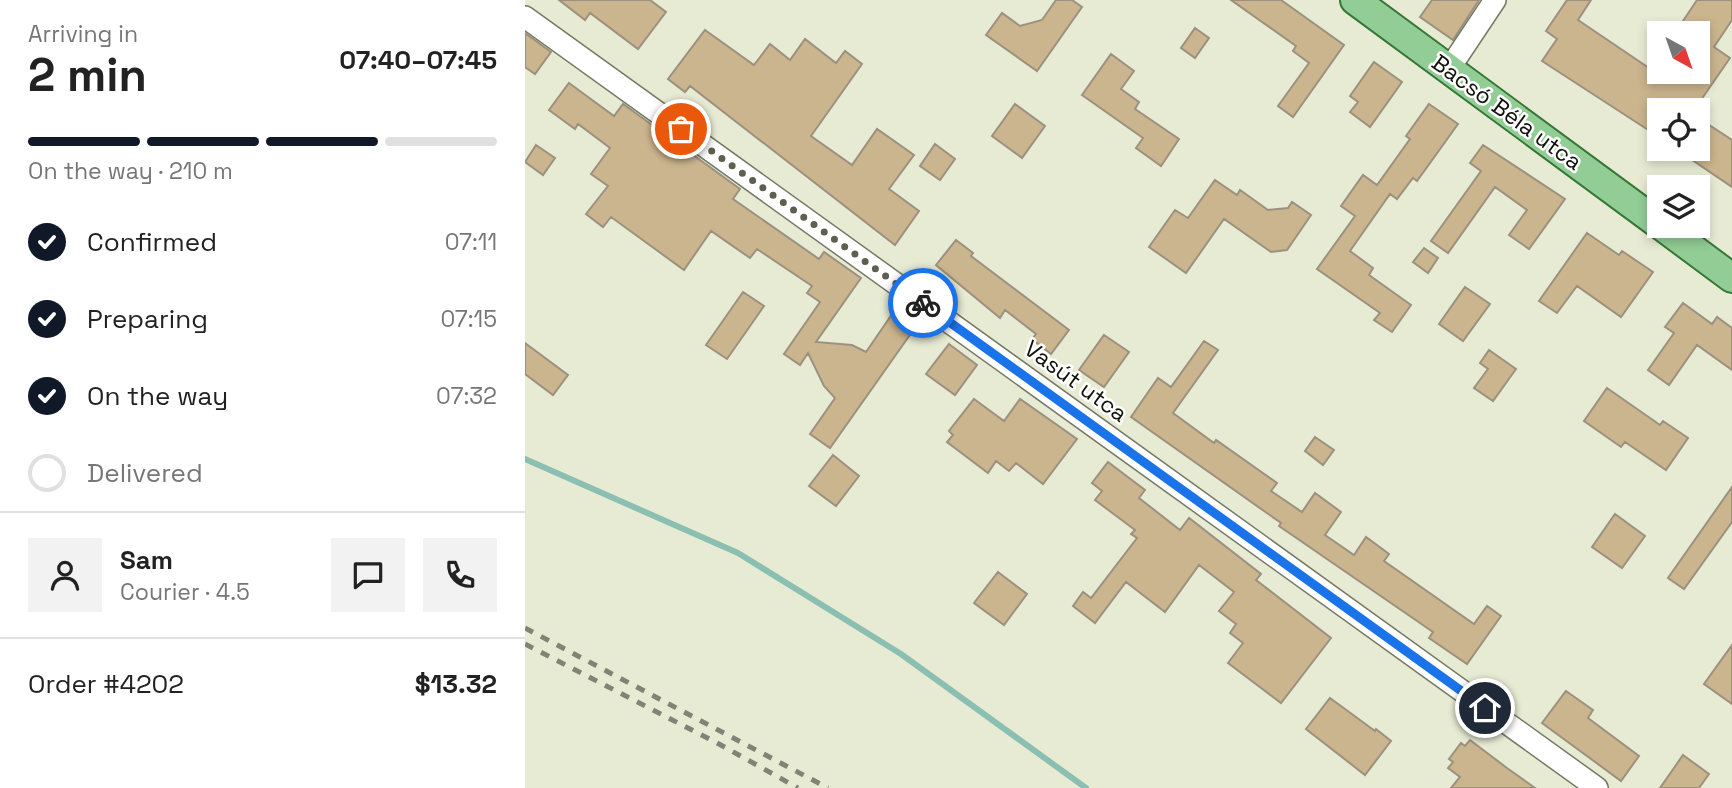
<!DOCTYPE html>
<html lang="en">
<head>
<meta charset="utf-8">
<style>
  body { margin:0; font-family:"Space Grotesk",sans-serif; background:#f2f2f2; color:#222; height:100vh; display:flex; flex-direction:column; font-size:26px; white-space:nowrap }
  * { box-sizing:border-box; margin:0 }
  p { font-size:23px; color:#767676 }
  .icon { flex:none; width:38px; height:38px; fill:none; stroke:currentColor; stroke-width:2; stroke-linecap:round; stroke-linejoin:round }
  .map { position:relative; flex:1; overflow:hidden }
  .panel { display:flex; flex-direction:column; background:#fff; width:525px }
  .panel>* { flex:none }
  .needle { width:46px; rotate:140deg }
  .fabs { position:absolute; left:1122px; top:21px; display:grid; gap:14px }
  .fabs a { display:grid; place-items:center; width:63px; height:63px; border-radius:0px; background:#fff; box-shadow:0 4px 10px #0003; font-size:35px }
  .pin { position:absolute; display:grid; place-items:center; width:60px; height:60px; color:#fff; margin:-30px; border:4px solid #fff; border-radius:50%; box-shadow:0 2px 7px #0007 }
  .courier { position:absolute; display:grid; place-items:center; width:70px; height:70px; margin:-35px; border:5px solid #1a73e8; border-radius:50%; background:#fff; color:#222; box-shadow:0 2px 9px #0007 }
  .headline em { font-style:normal; font-weight:800 }
  .headline div { display:flex; flex-direction:column-reverse }
  .headline { display:flex; align-items:center; justify-content:space-between; height:119px; padding:0 28px }
  h1 { font-size:46px; font-weight:800; line-height:52px }
  .bar { display:grid; grid-template-columns:repeat(4,1fr); gap:10px 7px; align-content:center; height:84px; padding:0 28px }
  .bar i { height:9px; border-radius:5px; background:#e0e0e0 }
  .bar .selected { background:#111827 }
  .bar p { grid-column:span 4 }
  .line { display:flex; align-items:center; gap:18px; padding:0 28px; border-top:2px solid #e0e0e0 }
  .line div { flex:1 }
  .round { display:grid; place-items:center; flex:none; width:74px; height:74px; border-radius:0px; background:#f2f2f2 }
  ol { padding:0 28px; list-style:none }
  li { display:flex; align-items:center; gap:21px; height:77px }
  li p { margin-inline-start:auto }
  li .icon { padding:7px; border-radius:50%; background:#111827; color:#fff; stroke-width:4 }
  li:last-child { color:#767676 }
  li i { width:38px; height:38px; border:4px solid #e0e0e0; border-radius:50% }
  main { display:flex; flex:1; min-height:0 }
  .map>svg:first-child { display:block }
</style>
</head>
<body>
<main>
<section class="panel">
<div class="headline"><div><h1>2 min</h1><p>Arriving in</p></div><em>07:40–07:45</em></div>
<div class="bar"><i class="selected"></i><i class="selected"></i><i class="selected"></i><i></i><p>On the way · 210 m</p></div>
<ol>
<li><svg class="icon" aria-label="check" viewBox="0 0 24 24"><path d="M5 12l5 5 9-10"/></svg>Confirmed<p>07:11</p></li>
<li><svg class="icon" aria-label="check" viewBox="0 0 24 24"><path d="M5 12l5 5 9-10"/></svg>Preparing<p>07:15</p></li>
<li><svg class="icon" aria-label="check" viewBox="0 0 24 24"><path d="M5 12l5 5 9-10"/></svg>On the way<p>07:32</p></li>
<li><i></i>Delivered</li>
</ol>
<div class="line" style="height:126px"><a class="round"><svg class="icon" aria-label="person" viewBox="0 0 24 24"><circle cx="12" cy="8" r="4"/><path d="M4 21q1-7 8-7t8 7"/></svg></a><div><b>Sam</b><p>Courier · 4.5</p></div><a class="round"><svg class="icon" aria-label="chat" viewBox="0 0 24 24"><path d="M4 5h16v11H9l-5 4z"/></svg></a><a class="round"><svg class="icon" aria-label="phone" viewBox="0 0 24 24"><path d="M5 4h4l2 5-3 2q2 4 5 5l2-3 5 2v4C11 20 4 13 5 4z"/></svg></a></div>
<div class="line" style="height:91px"><div>Order #4202</div><b>$13.32</b></div>
</section>
<div class="map">
<svg width="1207" height="788" viewBox="0 0 1207 788">
  <rect width="100%" height="100%" fill="#e8ebd4"/>
  <g fill="none" stroke-linecap="round" stroke-linejoin="round">
    <!-- stream -->
    <path stroke="#8bbfb1" stroke-width="6" d="M0,459L213,553L376,654L561,788"/>
  </g>
  <!-- building -->
  <path fill="#cbb58e" stroke="#9c917e" stroke-width="2" d="M34,0H125L141,12L113,49L65,13L60,20Z
    M531,0H547L557,7L512,71L461,35L477,13L495,26L517,20Z
    M706,0H756L819,45L768,117L753,106L784,63L768,51L771,46Z
    M907,0H954L928,40L895,17Z
    M1042,0H1066L1053,20L1130,72H1172V33H1150L1172,0H1207V20L1189,47L1205,58L1169,110H1134V137L1017,61L1032,39L1021,31Z
    M670,28L684,38L670,58L656,48Z
    M180,30L229,65L245,44L265,60L280,39L311,63L320,51L337,64L286,136L327,165L352,129L389,155L364,189L394,211L370,245L165,86L160,92L143,79Z
    M0,33L26,52L10,74L0,67Z
    M586,54L609,71L596,89L614,102L610,109L654,139L636,166L611,148L618,138L557,95Z
    M849,62L877,82L845,127L825,112L833,102L825,96Z
    M44,83L89,116L98,104L215,189L208,199L294,259L299,252L336,278L291,342L327,345L341,352L372,307L394,322L305,448L285,434L310,398L299,386L283,353L275,365L259,354L295,302L282,293L287,286L232,249L225,258L186,231L159,270L86,217L78,227L61,214L83,186L66,174L85,148L53,124L50,129L24,110Z
    M490,104L520,126L497,158L467,136Z
    M904,104L933,124L892,181L888,178L872,199L865,194L825,251L848,268L844,275L886,305L867,332L849,320L855,313L792,269L830,216L816,206L838,175L852,185L885,139L881,136Z
    M1172,117L1207,140V187L1151,149H1172Z
    M410,144L430,159L415,180L395,166Z
    M11,145L30,158L18,175L0,162Z
    M958,145L1040,199L1004,249L984,235L1002,210L970,187L923,253L906,241L956,171L945,163Z
    M690,180L712,195L715,190L743,210L763,208L767,202L786,215L762,250L746,252L699,219L661,273L624,247L650,210L663,218Z
    M1062,233L1094,255L1097,251L1128,272L1096,317L1052,286L1032,313L1014,301Z
    M431,240L448,253L446,256L544,330L526,354L507,339L511,334L480,310L475,318L411,265Z
    M899,248L913,258L903,273L888,262Z
    M940,287L965,304L938,341L914,324Z
    M218,292L239,306L202,359L181,345Z
    M1158,303L1187,324L1192,317L1207,328V370L1172,345L1144,385L1123,370L1149,333L1140,327Z
    M579,335L604,352L579,387L554,370Z
    M679,341L693,350L648,413L689,443L691,440L752,483L746,491L777,512L790,493L816,512L800,535L829,555L841,537L864,554L859,561L949,624L962,606L976,616L942,664L904,638L908,632L754,526L756,523L606,417L633,378L646,387Z
    M0,343L43,375L28,395L0,374Z
    M424,344L452,365L430,395L401,374Z
    M964,350L991,369L968,401L949,388L963,369L955,363Z
    M1082,388L1135,425L1138,421L1163,438L1141,470L1100,442L1096,447L1059,421Z
    M449,399L479,421L495,399L552,439L518,484L491,463L484,471L471,461L463,473L422,442L428,435L424,431Z
    M790,437L809,450L798,465L780,451Z
    M308,455L334,476L311,506L284,486Z
    M583,462L620,490L614,498L655,530L664,518L736,574L731,580L806,638L756,703L703,663L718,643L705,633L711,624L694,611L709,592L674,565L640,612L601,582L570,623L548,606L558,592L566,598L612,538L606,534L610,530L570,500L577,491L567,483Z
    M1207,487V522L1159,589L1143,578Z
    M1090,514L1120,536L1097,568L1067,547Z
    M473,572L502,594L479,625L449,603Z
    M1207,645V704L1179,684Z
    M1041,691L1068,710L1063,718L1114,756L1096,781L1017,723Z
    M805,698L850,731L851,729L866,741L840,775L781,729Z
    M945,740L982,768L1010,788H926L935,777L923,768L928,762L924,759L936,743L940,746Z
    M1158,755L1184,774L1174,788H1135Z"/>
  <g fill="none" stroke-linecap="round" stroke-linejoin="round">
    <!-- minor casing -->
    <g stroke="#767965" stroke-width="24">
      <path id="minor" d="M0,17L1072,788
        M924,69L970,0"/>
    </g>
    <!-- major casing -->
    <g stroke="#367637" stroke-width="32">
      <path id="major" d="M830,0L1134,224
        M1137,226L1207,278"/>
    </g>
    <!-- minor -->
    <use href="#minor" stroke="#fff" stroke-width="21"/>
    <!-- major -->
    <use href="#major" stroke="#92cd95" stroke-width="28"/>
    <!-- rail -->
    <path stroke="#818474" stroke-width="5" stroke-dasharray="9 9" stroke-linecap="butt" d="M0,628L303,788
      M0,644L194,744L273,788"/>
  </g>
  <g fill="none" stroke-linecap="round" stroke-linejoin="round">
    <!-- done -->
    <path stroke="#5d5f51" stroke-width="7" stroke-dasharray="0 12.6" d="M156,129L398,303"/>
    <!-- route -->
    <path stroke="#1a73e8" stroke-width="9" d="M398,303L960,708"/>
  </g>
  <g text-anchor="middle" dominant-baseline="central" stroke-width="5" stroke-linejoin="round" paint-order="stroke">
    <!-- street labels -->
    <g font-size="23" fill="#12130b" stroke="#fff">
      <text transform="translate(982 112) rotate(36)">Bacsó Béla utca</text>
      <text transform="translate(551 381) rotate(36)">Vasút utca</text>
    </g>
  </g>
</svg>
<div class="fabs">
<a><svg class="needle" viewBox="-14 -14 28 28"><path d="M0-13l5 13h-10z" fill="#e53935"/><path d="M0 13l5-13h-10z" fill="#767676"/></svg></a>
<a><svg class="icon" aria-label="locate" viewBox="0 0 24 24"><circle cx="12" cy="12" r="6"/><path d="M12 2v4M12 18v4M2 12h4M18 12h4"/></svg></a>
<a><svg class="icon" aria-label="layers" viewBox="0 0 24 24"><path d="M12 4l9 5-9 5-9-5zM3 14l9 5 9-5"/></svg></a>
</div>
<div class="pin" style="left:156px;top:129px;background:#ea580c"><svg class="icon" aria-label="bag" viewBox="0 0 24 24"><path d="M5 8h14l-1 12H6zM9 8a3 3 0 0 1 6 0"/></svg></div>
<div class="pin" style="left:960px;top:708px;background:#1f2937"><svg class="icon" aria-label="home" viewBox="0 0 24 24"><path d="M3 11l9-7 9 7M6 9v11h12V9"/></svg></div>
<div class="courier" style="left:398px;top:303px"><svg class="icon" aria-label="bike" viewBox="0 0 24 24"><circle cx="6" cy="16" r="4"/><circle cx="18" cy="16" r="4"/><path d="M6 16l4-8h5l3 8M10 8l3 8H6M13 5h3"/></svg></div>
</div>
</main>
</body>
</html>
